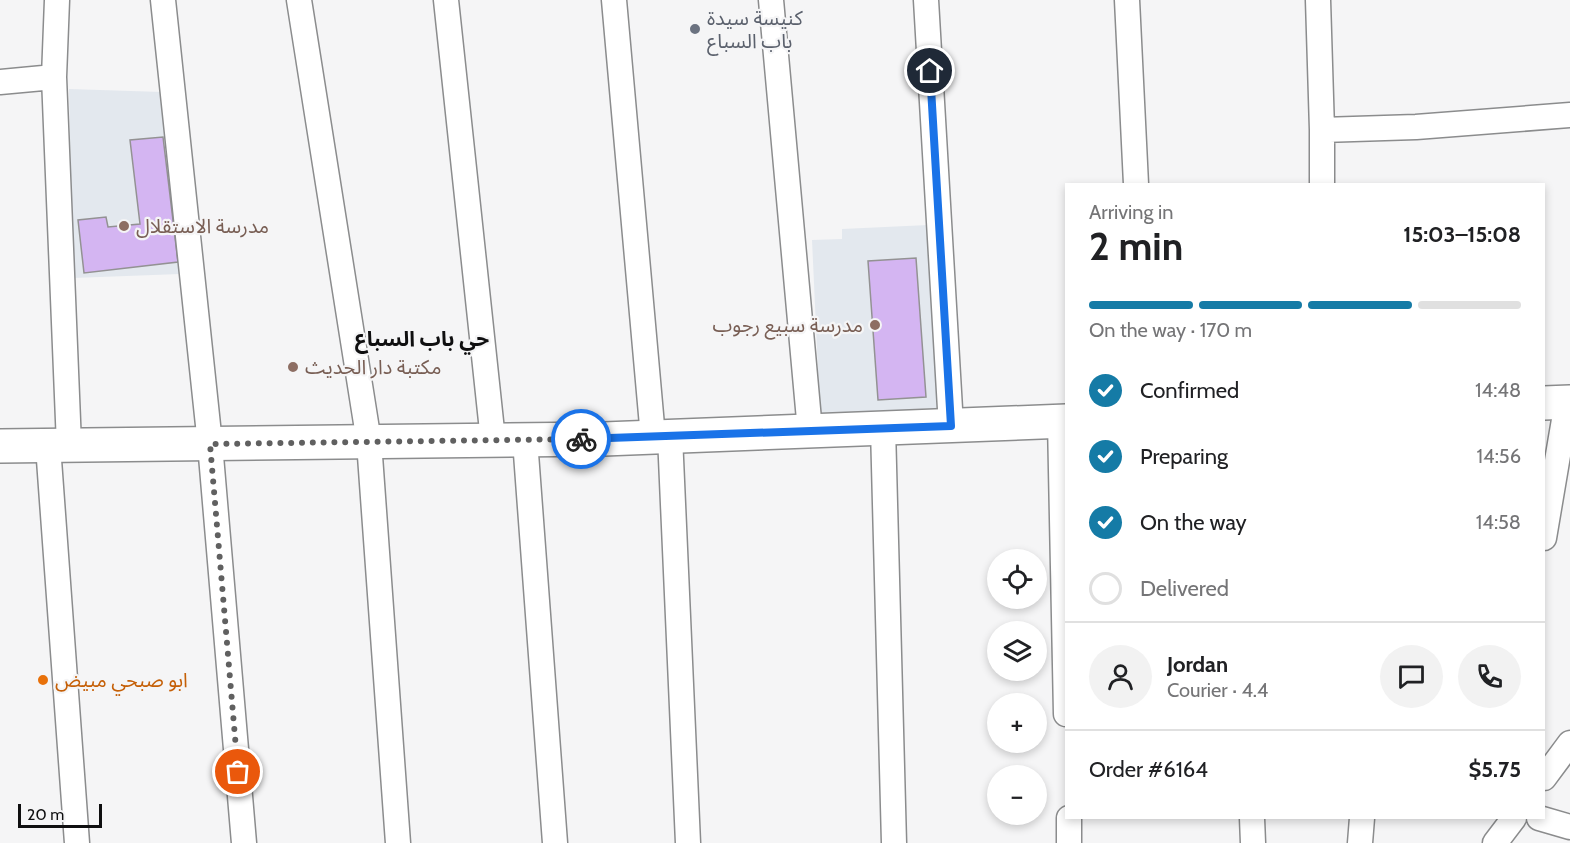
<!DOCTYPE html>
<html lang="en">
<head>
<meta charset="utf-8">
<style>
  body { margin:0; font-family:Cabin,"Noto Sans Arabic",sans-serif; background:#f2f2f2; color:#202124; height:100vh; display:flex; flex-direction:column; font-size:22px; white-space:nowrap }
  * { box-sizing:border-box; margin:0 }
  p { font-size:20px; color:#757577 }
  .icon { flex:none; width:33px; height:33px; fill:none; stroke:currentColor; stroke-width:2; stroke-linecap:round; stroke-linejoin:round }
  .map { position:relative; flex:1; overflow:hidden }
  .details { position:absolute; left:1065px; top:183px; width:480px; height:636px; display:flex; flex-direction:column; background:#fff; border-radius:0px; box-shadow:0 3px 9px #0003 }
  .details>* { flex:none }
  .fabs { position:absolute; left:987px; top:549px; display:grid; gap:12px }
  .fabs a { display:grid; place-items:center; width:60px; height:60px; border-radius:50%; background:#fff; box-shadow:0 3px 9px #0003; font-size:30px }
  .scale { position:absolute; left:18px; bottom:15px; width:84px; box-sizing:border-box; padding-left:6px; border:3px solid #0f0f10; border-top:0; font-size:16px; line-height:21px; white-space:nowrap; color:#0f0f10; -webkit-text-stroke:4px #f5f5f6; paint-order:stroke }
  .pin { position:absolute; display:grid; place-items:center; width:51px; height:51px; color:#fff; margin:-26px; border:3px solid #fff; border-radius:50%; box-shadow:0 2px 6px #0007 }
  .courier { position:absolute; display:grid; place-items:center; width:60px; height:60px; margin:-30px; border:4px solid #1a73e8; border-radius:50%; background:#fff; color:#222; box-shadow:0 2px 8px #0007 }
  .head em { font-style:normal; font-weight:800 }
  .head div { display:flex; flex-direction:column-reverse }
  .head { display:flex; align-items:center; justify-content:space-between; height:102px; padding:0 24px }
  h1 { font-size:39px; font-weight:800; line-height:45px }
  .bar { display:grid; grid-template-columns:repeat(4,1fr); gap:9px 6px; align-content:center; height:72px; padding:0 24px }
  .bar i { height:8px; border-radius:4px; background:#e0e0e0 }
  .bar .selected { background:#157ba6 }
  .bar p { grid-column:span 4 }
  .line { display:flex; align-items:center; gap:15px; padding:0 24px; border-top:2px solid #e0e0e0 }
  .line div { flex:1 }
  .round { display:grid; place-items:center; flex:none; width:63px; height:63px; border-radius:32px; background:#f2f2f2 }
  ol { padding:0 24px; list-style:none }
  li { display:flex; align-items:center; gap:18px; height:66px }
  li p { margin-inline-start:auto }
  li .icon { padding:6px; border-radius:50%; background:#157ba6; color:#fff; stroke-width:4 }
  li:last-child { color:#757577 }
  li i { width:33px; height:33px; border:3px solid #e0e0e0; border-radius:50% }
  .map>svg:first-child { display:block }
</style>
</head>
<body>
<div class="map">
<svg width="1570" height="843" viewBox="0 0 1570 843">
  <rect width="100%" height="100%" fill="#f5f5f6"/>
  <!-- built -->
  <path fill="#e3e8ee" d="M69,89L162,92L180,274L73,278Z
    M928,225L937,409L820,414L812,240L842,239V229Z"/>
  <!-- building -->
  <path fill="#d4b5f2" stroke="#939293" stroke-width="1.5" d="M163,137L178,262L84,273L78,220L106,217L108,227L140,224L130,140Z
    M916,258L926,397L878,400L868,261Z"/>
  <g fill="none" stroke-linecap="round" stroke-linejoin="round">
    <!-- street casing -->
    <g stroke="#8b8c8d" stroke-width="27">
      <path id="street" d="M57,0L54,77L69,445
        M163,0L210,444L244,843
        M299,0L369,442L398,843
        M446,0L493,440
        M614,0L653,437
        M771,0L810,431
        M926,0L951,426
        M1127,0L1136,184
        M1318,0L1322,130L1416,127L1570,115
        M0,82L54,77
        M1322,130V184
        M1060,421L1066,714
        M883,428L894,843
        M670,436L688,843
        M525,440L555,843
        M48,446L77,843
        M1544,538L1567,402
        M1544,778L1570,743
        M1069,818V843
        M1252,818L1253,843
        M1539,818L1570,827
        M1360,843L1362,818
        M1495,843L1514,818"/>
    </g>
    <!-- secondary casing -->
    <g stroke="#8b8c8d" stroke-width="36">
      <path id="secondary" d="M1544,403L1570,402
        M0,446L604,439L1066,421"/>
    </g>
    <!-- street -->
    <use href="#street" stroke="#fff" stroke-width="24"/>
    <!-- secondary -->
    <use href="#secondary" stroke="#fff" stroke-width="33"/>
  </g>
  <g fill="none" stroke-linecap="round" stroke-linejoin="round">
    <!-- done -->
    <path stroke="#606060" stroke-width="6" stroke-dasharray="0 10.8" d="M238,772L210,444L581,439"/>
    <!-- route -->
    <path stroke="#1a73e8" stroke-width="8" d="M581,439L951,426L930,71"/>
  </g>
  <!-- markers -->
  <circle fill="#6b7280" stroke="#f5f5f6" stroke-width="2" cx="695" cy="29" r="6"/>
  <g fill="#8d6e63" stroke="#f5f5f6" stroke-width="2">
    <circle cx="124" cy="226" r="6"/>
    <circle cx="875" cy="325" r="6"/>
    <circle cx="293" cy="367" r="6"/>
  </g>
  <circle fill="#e8710a" stroke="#f5f5f6" stroke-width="2" cx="43" cy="680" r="6"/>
  <g text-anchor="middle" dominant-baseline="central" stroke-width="4.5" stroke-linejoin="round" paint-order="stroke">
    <!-- worship labels -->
    <g font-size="20" fill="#5b616d" stroke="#f5f5f6" text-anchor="start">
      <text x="707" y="18">كنيسة سيدة<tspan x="707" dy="23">باب السباع</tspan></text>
    </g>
    <!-- education labels -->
    <g font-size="20" fill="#785e54" stroke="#f5f5f6" text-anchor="start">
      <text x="136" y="226">مدرسة الاستقلال</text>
      <text x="863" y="325" text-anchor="end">مدرسة سبيع رجوب</text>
      <text x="305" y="367">مكتبة دار الحديث</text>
    </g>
    <!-- food labels -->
    <g font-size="20" fill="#c56008" stroke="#f5f5f6" text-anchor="start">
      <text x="55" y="680">ابو صبحي مبيض</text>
    </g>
    <!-- neighbourhood labels -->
    <g font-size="21" font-weight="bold" fill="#0f0f10" stroke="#f5f5f6">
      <text x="422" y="338">حي باب السباع</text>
    </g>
  </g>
</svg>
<div class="fabs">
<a><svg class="icon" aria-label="locate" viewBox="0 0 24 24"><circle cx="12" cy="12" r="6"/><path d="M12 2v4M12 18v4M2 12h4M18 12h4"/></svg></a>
<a><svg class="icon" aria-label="layers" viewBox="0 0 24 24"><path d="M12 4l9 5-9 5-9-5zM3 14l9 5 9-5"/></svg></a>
<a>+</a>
<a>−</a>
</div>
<div class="scale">20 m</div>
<div class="pin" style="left:238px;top:772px;background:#ea580c"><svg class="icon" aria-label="bag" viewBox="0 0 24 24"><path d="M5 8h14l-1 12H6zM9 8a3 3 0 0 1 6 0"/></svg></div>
<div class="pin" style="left:930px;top:71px;background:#1f2937"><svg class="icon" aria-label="home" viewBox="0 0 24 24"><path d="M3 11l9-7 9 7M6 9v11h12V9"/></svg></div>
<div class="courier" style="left:581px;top:439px"><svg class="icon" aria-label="bike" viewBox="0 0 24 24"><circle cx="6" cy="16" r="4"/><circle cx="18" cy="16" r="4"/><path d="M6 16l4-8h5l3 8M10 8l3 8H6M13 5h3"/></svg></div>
<section class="details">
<div class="head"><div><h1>2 min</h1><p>Arriving in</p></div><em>15:03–15:08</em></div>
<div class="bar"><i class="selected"></i><i class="selected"></i><i class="selected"></i><i></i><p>On the way · 170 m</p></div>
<ol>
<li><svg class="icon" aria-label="check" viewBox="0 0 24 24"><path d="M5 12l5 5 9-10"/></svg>Confirmed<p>14:48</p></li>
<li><svg class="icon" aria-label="check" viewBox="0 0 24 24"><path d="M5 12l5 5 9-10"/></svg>Preparing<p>14:56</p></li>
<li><svg class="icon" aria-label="check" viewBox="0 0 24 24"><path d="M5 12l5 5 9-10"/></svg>On the way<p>14:58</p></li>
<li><i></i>Delivered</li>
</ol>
<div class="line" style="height:108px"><a class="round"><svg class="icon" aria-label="person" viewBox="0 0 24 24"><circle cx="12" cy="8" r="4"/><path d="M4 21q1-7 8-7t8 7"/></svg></a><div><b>Jordan</b><p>Courier · 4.4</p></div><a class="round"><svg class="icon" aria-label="chat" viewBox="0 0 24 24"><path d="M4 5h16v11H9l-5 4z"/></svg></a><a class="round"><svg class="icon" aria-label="phone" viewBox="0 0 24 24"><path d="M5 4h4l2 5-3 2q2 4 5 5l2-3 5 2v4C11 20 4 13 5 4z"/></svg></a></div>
<div class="line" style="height:78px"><div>Order #6164</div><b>$5.75</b></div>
</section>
</div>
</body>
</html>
